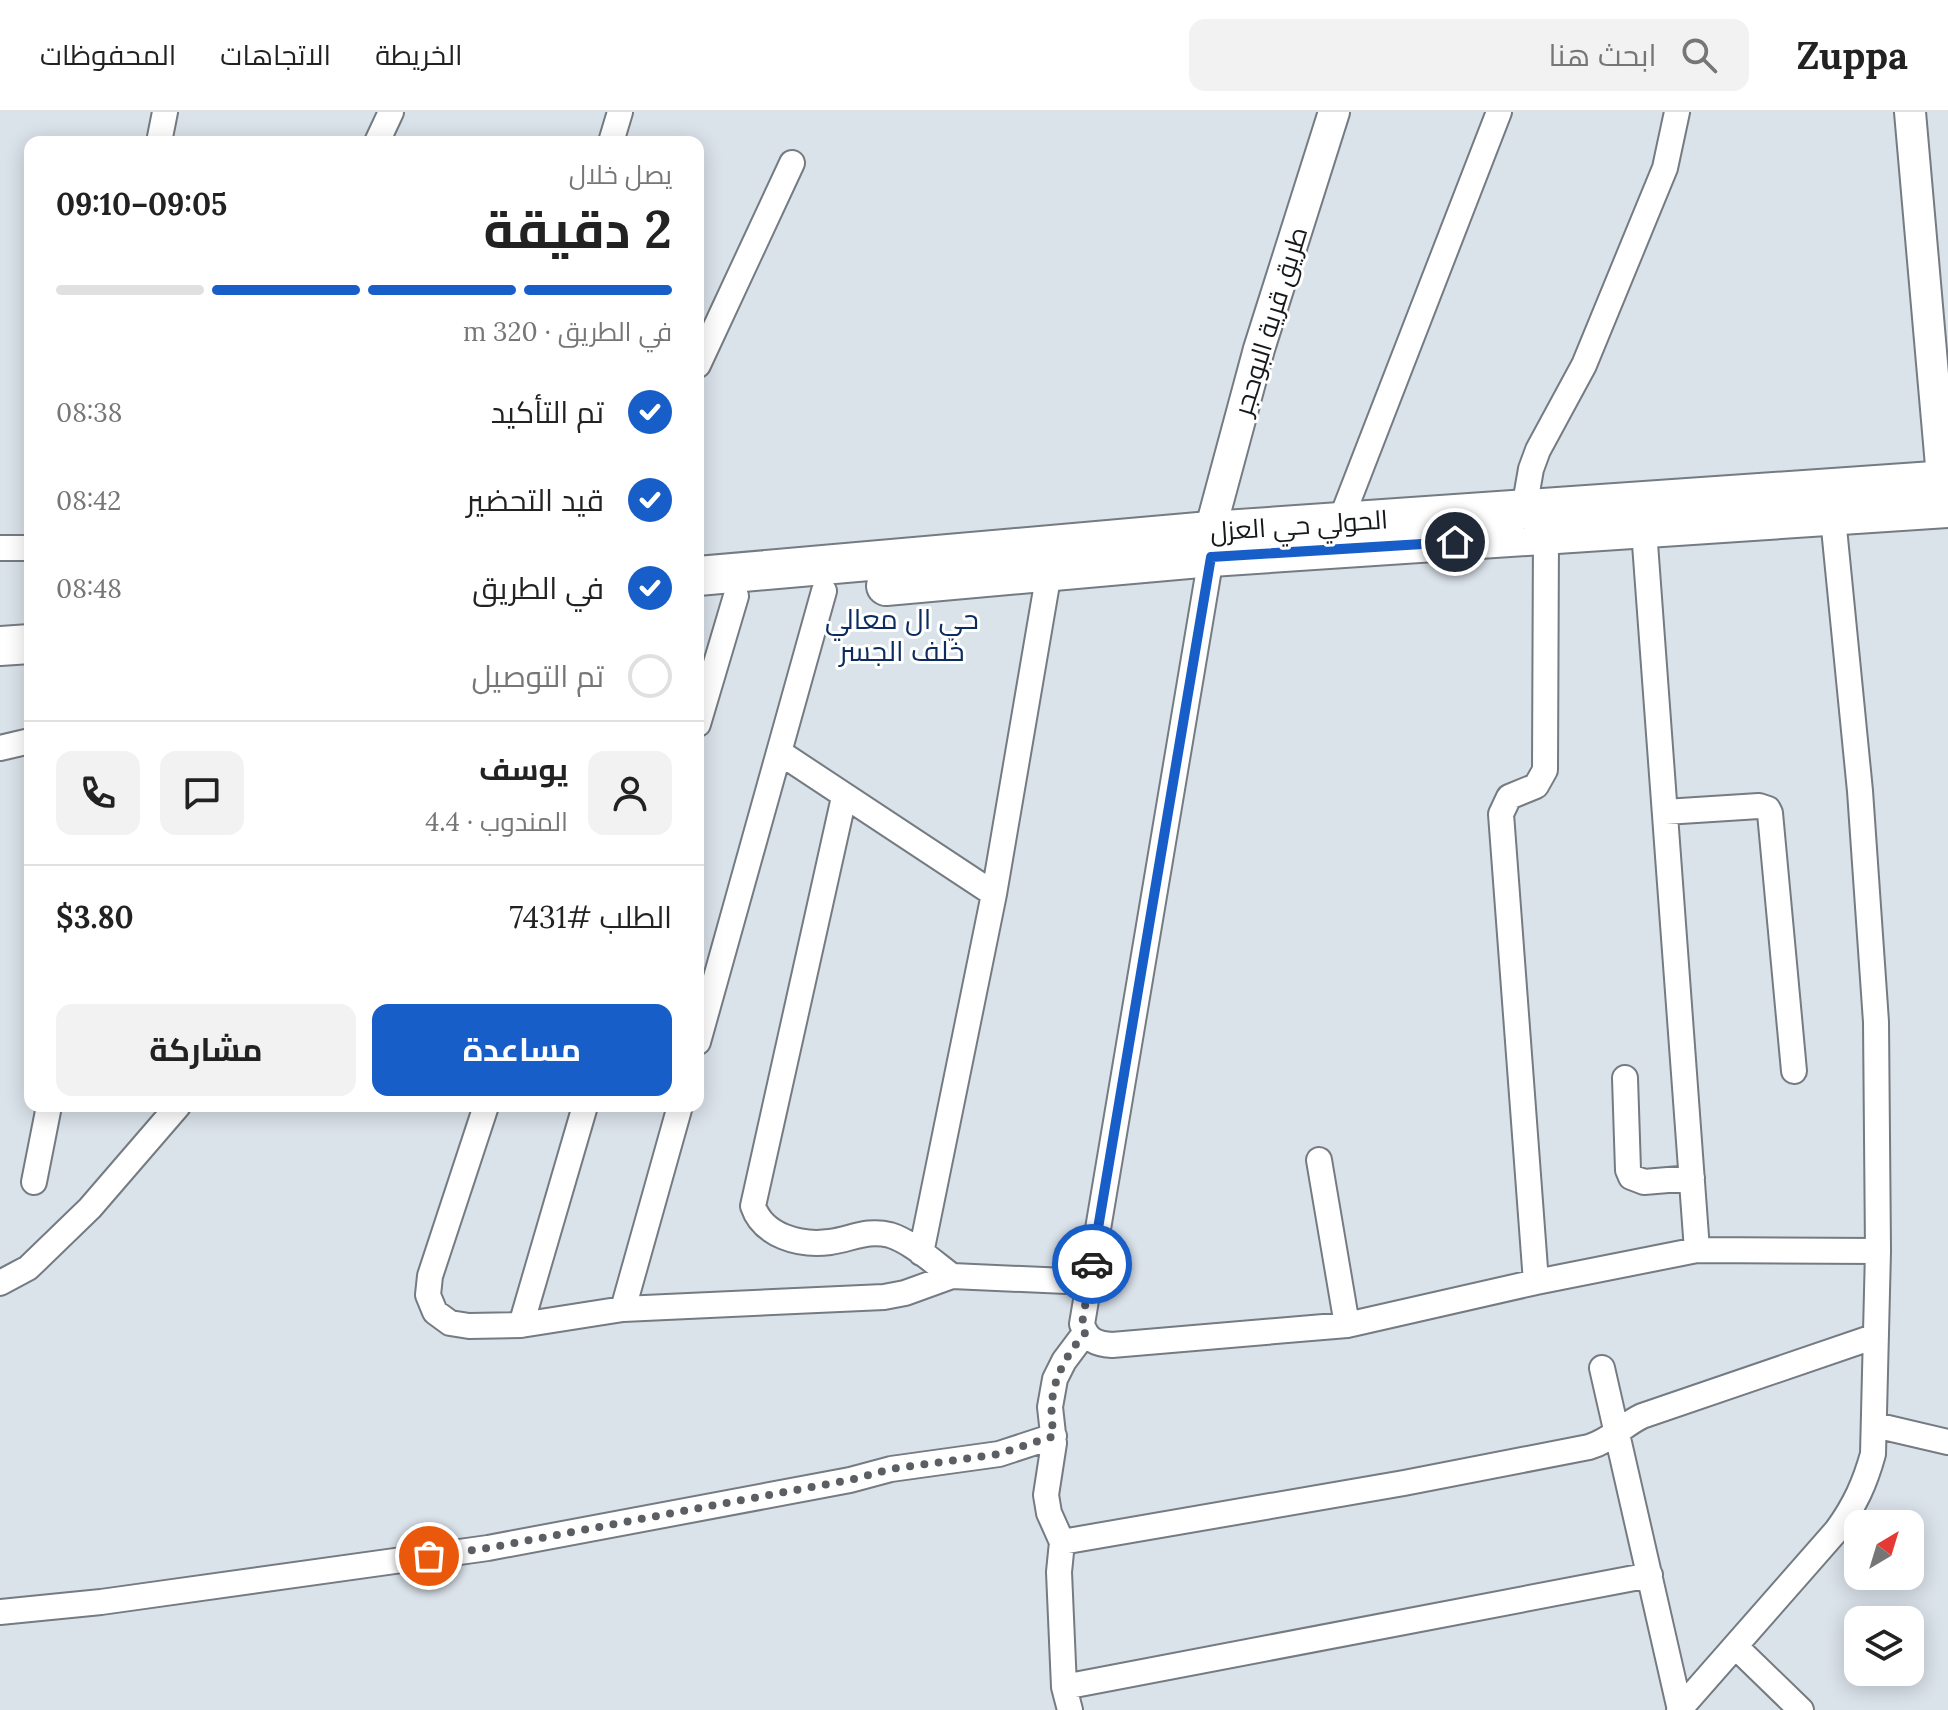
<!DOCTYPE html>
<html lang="ar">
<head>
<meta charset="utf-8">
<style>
  body { margin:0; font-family:Lora,Cairo,serif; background:#f2f2f2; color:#222; direction:rtl; height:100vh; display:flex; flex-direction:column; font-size:30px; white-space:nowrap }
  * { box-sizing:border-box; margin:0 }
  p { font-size:26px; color:#767676 }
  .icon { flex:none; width:44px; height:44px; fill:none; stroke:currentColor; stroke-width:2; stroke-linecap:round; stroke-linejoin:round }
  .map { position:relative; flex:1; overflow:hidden; direction:ltr }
  .panel { position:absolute; left:24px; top:24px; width:680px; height:976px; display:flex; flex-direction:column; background:#fff; border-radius:16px; box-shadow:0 4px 20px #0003; direction:rtl }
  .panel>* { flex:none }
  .needle { width:52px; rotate:38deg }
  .buttons { position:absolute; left:1844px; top:1398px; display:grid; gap:16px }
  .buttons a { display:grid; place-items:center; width:80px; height:80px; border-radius:16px; background:#fff; box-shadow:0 4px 20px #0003; font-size:40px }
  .pin { position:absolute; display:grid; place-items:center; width:68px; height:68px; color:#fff; margin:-34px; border:4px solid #fff; border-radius:50%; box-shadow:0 2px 8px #0007 }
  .courier { position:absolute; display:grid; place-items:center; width:80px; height:80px; margin:-40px; border:6px solid #185ec9; border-radius:50%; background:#fff; color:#222; box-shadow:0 2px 10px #0007 }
  .head em { font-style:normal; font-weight:700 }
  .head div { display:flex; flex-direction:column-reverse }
  .head { display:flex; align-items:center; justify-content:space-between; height:136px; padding:0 32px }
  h1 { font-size:52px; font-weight:700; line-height:60px }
  .bar { display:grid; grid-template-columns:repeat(4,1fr); gap:12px 8px; align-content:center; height:96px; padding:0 32px }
  .bar i { height:10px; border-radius:6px; background:#e0e0e0 }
  .bar .selected { background:#185ec9 }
  .bar p { grid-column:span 4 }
  .line { display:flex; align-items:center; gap:20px; padding:0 32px; border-top:2px solid #e0e0e0 }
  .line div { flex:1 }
  .round { display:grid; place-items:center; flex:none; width:84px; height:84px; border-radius:16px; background:#f2f2f2 }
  ol { padding:0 32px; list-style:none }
  li { display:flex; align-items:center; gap:24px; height:88px }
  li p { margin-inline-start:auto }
  li .icon { padding:8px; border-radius:50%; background:#185ec9; color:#fff; stroke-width:4 }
  li:last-child { color:#767676 }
  li i { width:44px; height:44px; border:4px solid #e0e0e0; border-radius:50% }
  .cta { display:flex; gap:16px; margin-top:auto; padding:16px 32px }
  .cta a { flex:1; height:92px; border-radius:16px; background:#185ec9; color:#fff; font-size:32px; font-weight:700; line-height:92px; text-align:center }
  .cta a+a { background:#f2f2f2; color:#222 }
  header { display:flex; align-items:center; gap:48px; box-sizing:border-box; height:112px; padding:0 40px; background:#fff; border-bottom:2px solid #e0e0e0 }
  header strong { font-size:38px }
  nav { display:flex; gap:44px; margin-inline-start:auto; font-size:28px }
  .search { width:560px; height:72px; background:#f2f2f2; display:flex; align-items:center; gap:20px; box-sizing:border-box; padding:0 28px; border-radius:16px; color:#767676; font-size:30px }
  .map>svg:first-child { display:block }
</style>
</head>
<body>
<header>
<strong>Zuppa</strong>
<div class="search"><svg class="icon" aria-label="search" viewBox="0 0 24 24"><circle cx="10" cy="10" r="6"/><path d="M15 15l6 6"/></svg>ابحث هنا</div>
<nav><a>الخريطة</a><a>الاتجاهات</a><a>المحفوظات</a></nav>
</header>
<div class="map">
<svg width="1948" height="1598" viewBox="0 0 1948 1598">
  <rect width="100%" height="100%" fill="#dae2ea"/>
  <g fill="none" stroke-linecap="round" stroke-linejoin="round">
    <!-- minor casing -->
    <g stroke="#747b82" stroke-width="28">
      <path id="minor" d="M159,30L165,0
        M377,30L391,0
        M611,30L620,0
        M698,253L792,51
        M1524,397L1531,357L1538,338L1584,253L1665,56L1677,0
        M1340,410L1499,0
        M1644,418L1697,1138
        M0,436H30
        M1211,445L1082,1212C1087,1228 1096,1232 1112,1233L1347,1213L1536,1170L1697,1138L1878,1139
        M698,612L736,484
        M0,636L30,629
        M779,640L994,782
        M844,685L753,1094C763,1124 800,1134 830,1130C852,1127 867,1117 890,1123C912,1130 933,1150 952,1164
        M1665,700L1759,694L1768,697L1770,701L1794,959
        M698,930L824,479
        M1625,966L1628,1058L1631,1065L1644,1070L1692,1066
        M486,994L430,1164L428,1183L435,1200L450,1211L469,1214L521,1213L623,1197L884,1185L905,1181L952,1164L1089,1170
        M1319,1048L1347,1213
        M34,1070L49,994
        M921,1141L994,782L1049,460
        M1536,1170L1501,702L1509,685L1536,674L1545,658L1546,424
        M0,1171L28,1156L90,1096L178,994
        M623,1197L680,994
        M521,1213L585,994
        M1602,1256L1680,1598
        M1875,1313L1948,1330
        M1062,1430L1404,1371L1589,1335C1610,1329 1623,1313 1642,1304L1876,1224
        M0,1500L101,1490L488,1436L850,1368L891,1357L999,1342L1054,1324
        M1736,1535L1801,1598
        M1064,1575L1650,1463
        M1070,1598L1064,1575L1059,1460L1062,1430L1049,1401L1046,1383L1054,1331L1050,1295L1055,1267L1064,1249L1085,1221
        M1679,1598L1837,1418C1855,1393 1865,1371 1873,1342L1878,1139L1876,910L1860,679L1833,406"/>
    </g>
    <!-- tertiary casing -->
    <g stroke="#747b82" stroke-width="34">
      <path id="tertiary" d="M1910,0L1944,388
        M1210,419L1259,237L1334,0"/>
    </g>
    <!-- trunk casing -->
    <g stroke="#747b82" stroke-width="42">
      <path id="trunk" d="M698,464L1210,419L1948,368
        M886,474L1211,445L1948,396
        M0,534L30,532"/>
    </g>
    <!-- minor -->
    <use href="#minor" stroke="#fff" stroke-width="24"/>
    <!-- tertiary -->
    <use href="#tertiary" stroke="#fff" stroke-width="30"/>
    <!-- trunk -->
    <use href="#trunk" stroke="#fff" stroke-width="38"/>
  </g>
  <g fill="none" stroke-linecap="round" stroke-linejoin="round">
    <!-- done -->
    <path stroke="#5b5f63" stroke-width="8" stroke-dasharray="0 14.4" d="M429,1444L488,1436L699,1396L850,1368L891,1357L999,1342L1054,1324C1046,1282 1058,1253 1085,1221L1082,1212L1092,1152"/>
    <!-- route -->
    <path stroke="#185ec9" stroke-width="10" d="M1092,1152L1211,445L1455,430"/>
  </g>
  <g text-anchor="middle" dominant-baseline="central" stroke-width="6" stroke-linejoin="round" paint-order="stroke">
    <!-- street labels -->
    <g font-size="26" fill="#16191b" stroke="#fff">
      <text transform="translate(1270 209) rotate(-73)">طريق قرية البوحجر</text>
      <text transform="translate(1299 413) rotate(-4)">الحولي حي العزل</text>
    </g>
    <!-- neighbourhood labels -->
    <g font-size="28" fill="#0c2c60" stroke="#fff">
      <text x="902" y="507">حي ال معالي<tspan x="902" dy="32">خلف الجسر</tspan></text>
    </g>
  </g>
</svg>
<div class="buttons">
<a><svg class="needle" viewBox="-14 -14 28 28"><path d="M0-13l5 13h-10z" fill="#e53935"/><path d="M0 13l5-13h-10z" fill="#767676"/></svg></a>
<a><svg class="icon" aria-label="layers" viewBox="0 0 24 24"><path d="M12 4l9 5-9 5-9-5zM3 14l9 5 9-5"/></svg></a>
</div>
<div class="pin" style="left:429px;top:1444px;background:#ea580c"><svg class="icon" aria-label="bag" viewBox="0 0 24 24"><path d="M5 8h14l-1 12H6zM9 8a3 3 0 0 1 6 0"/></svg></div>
<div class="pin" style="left:1455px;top:430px;background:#1f2937"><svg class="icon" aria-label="home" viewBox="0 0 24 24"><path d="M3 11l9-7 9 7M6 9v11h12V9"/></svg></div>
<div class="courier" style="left:1092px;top:1152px"><svg class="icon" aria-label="car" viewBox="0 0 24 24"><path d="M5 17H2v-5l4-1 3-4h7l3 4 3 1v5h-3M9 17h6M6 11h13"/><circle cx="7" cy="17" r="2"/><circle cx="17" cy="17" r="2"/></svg></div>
<section class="panel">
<div class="head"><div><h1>2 دقيقة</h1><p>يصل خلال</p></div><em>09:05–09:10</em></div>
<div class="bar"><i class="selected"></i><i class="selected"></i><i class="selected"></i><i></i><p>في الطريق · 320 m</p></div>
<ol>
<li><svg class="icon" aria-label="check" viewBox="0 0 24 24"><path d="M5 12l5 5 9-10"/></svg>تم التأكيد<p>08:38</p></li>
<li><svg class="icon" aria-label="check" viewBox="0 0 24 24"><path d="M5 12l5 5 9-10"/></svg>قيد التحضير<p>08:42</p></li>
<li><svg class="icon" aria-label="check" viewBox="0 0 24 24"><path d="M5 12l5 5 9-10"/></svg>في الطريق<p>08:48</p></li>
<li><i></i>تم التوصيل</li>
</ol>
<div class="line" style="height:144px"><a class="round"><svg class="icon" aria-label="person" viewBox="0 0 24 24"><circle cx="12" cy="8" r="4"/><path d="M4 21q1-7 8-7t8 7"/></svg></a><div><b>يوسف</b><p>المندوب · 4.4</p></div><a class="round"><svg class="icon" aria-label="chat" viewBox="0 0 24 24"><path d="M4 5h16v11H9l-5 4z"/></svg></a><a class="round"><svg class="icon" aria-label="phone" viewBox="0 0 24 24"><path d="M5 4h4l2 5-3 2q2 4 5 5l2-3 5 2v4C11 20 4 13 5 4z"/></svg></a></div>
<div class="line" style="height:104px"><div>الطلب #7431</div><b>$3.80</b></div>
<div class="cta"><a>مساعدة</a><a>مشاركة</a></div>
</section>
</div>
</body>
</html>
